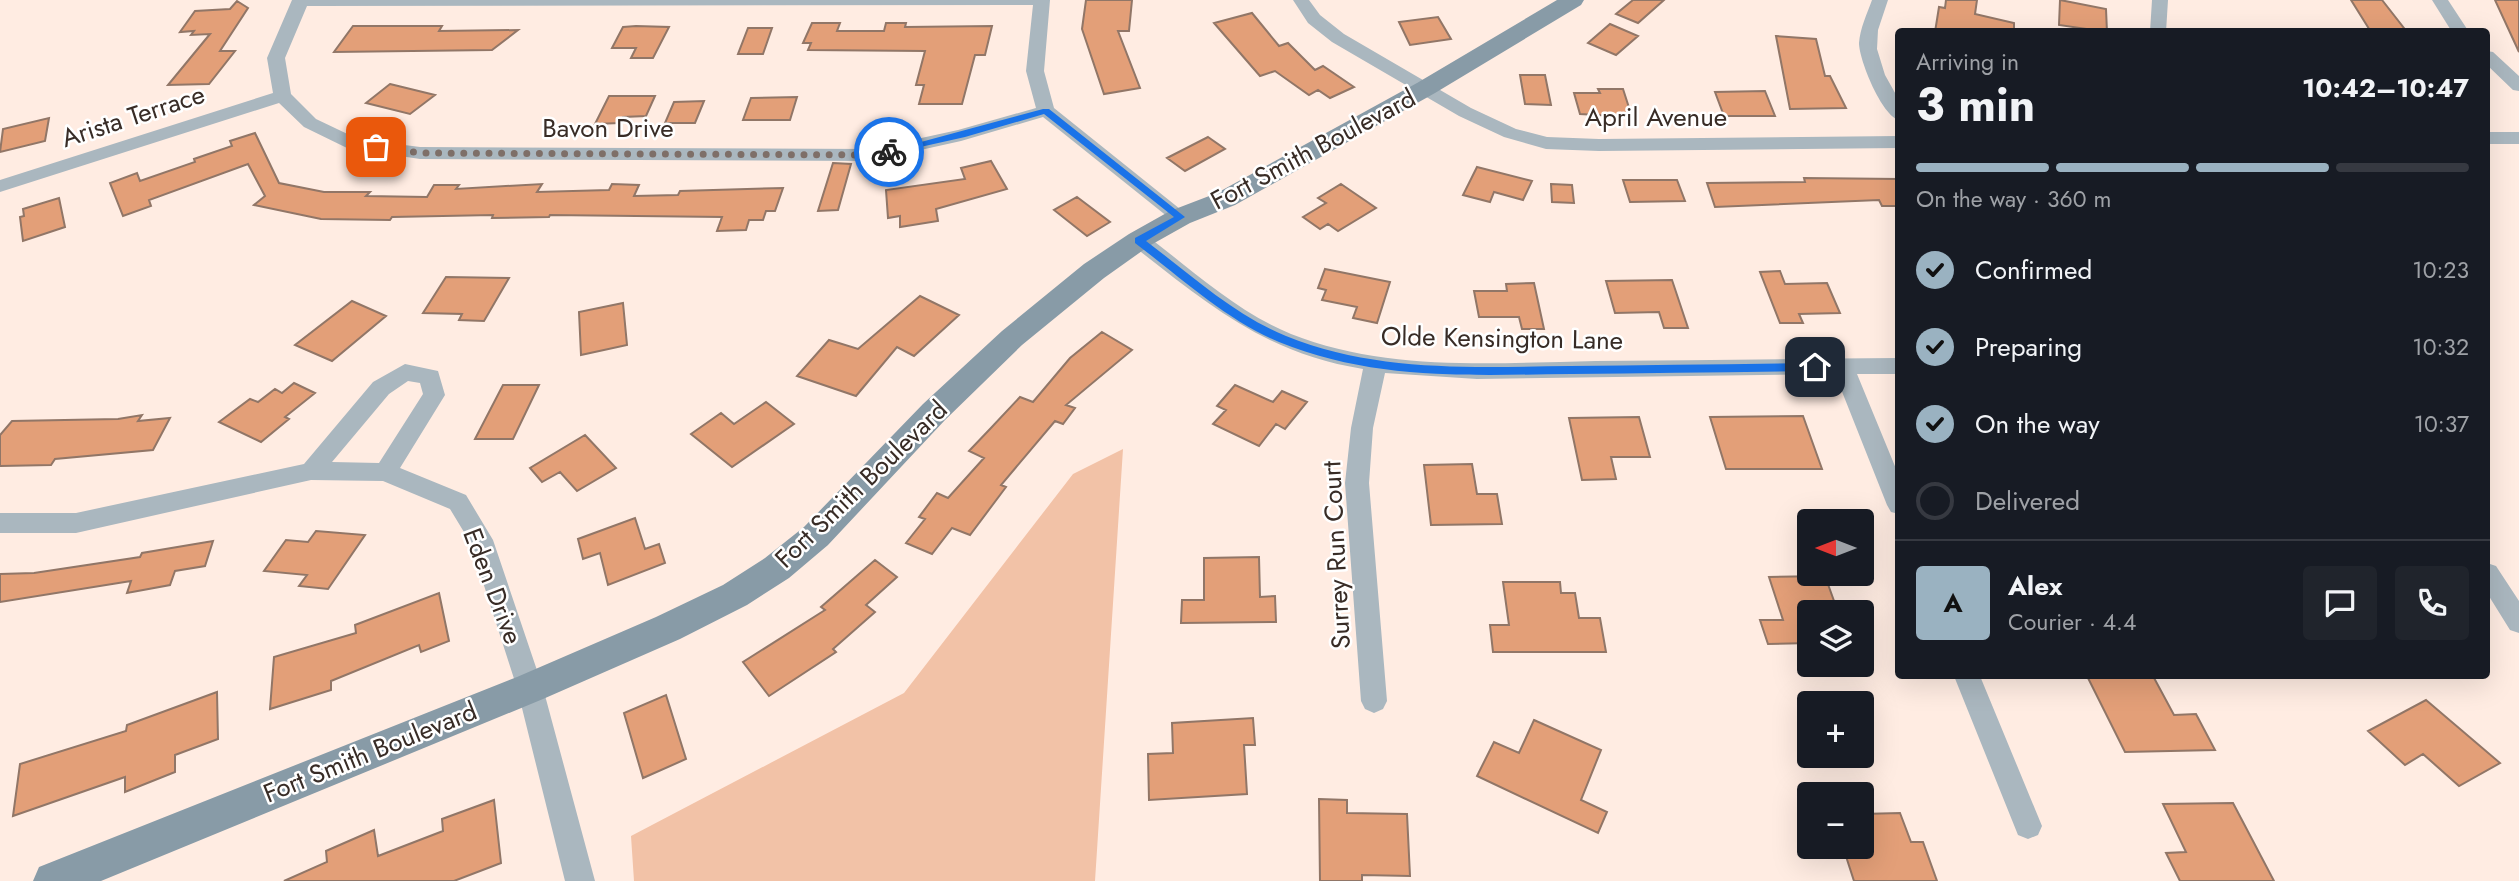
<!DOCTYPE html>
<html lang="en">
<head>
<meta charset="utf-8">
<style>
  body { margin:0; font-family:Jost,sans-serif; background:#20242c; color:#f1f3f6; height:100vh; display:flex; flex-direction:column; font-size:26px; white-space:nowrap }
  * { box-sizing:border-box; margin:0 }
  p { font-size:23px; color:#9ea1a6 }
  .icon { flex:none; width:38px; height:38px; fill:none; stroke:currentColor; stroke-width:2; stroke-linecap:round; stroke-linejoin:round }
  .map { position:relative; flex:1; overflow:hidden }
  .drawer { position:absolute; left:1895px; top:28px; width:595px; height:651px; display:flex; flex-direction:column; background:#171b24; border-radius:7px; box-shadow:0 7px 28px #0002 }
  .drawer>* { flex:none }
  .needle { width:46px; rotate:270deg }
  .tools { position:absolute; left:1797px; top:509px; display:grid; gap:14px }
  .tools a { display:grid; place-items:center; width:77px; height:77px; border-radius:7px; background:#171b24; box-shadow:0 7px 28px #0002; font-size:35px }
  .pin { position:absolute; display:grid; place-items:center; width:60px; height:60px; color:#fff; margin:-30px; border-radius:14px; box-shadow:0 4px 10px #0006 }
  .courier { position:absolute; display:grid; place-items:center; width:70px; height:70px; margin:-35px; border:5px solid #1a73e8; border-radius:50%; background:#fff; color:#222; box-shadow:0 2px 9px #0007 }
  .headline em { font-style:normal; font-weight:700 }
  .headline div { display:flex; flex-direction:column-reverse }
  .headline { display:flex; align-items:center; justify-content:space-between; height:119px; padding:0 21px }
  h1 { font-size:46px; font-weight:700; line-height:52px }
  .bar { display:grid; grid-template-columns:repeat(4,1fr); gap:10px 7px; align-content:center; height:84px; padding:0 21px }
  .bar i { height:9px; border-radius:5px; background:#363941 }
  .bar .active { background:#9ab2c1 }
  .bar p { grid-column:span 4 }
  .line { display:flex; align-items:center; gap:18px; padding:0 21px; border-top:2px solid #363941 }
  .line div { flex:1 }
  .round { display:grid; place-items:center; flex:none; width:74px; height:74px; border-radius:7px; background:#20242c }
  ol { padding:0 21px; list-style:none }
  li { display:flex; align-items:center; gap:21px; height:77px }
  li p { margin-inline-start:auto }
  li .icon { padding:7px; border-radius:50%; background:#9ab2c1; color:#111; stroke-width:4 }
  li:last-child { color:#9ea1a6 }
  li i { width:38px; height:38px; border:4px solid #363941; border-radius:50% }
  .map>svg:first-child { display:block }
</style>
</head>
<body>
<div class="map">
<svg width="2519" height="881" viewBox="0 0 2519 881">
  <rect width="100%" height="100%" fill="#ffece2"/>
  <!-- green -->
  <path fill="#f2c2a7" d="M1123,449L1095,881H634L631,836L904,693L1073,474Z"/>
  <!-- building -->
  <path fill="#e39f78" stroke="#917667" stroke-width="2" d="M1086,0H1132L1129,31H1118L1140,88L1104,94L1082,29Z
    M1633,0H1664L1638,23L1616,14Z
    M1946,0H1977L1975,14L2014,23V32H1935L1939,7L1945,8Z
    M2060,0L2106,9L2107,32L2059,25Z
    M2351,0H2382L2407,32H2371Z
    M2495,0H2519V52Z
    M237,1L248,8L220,51H235L209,84L168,85L210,34L191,35L194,31L180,32L195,11L230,9Z
    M1252,13L1279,46L1288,43L1315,70L1323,66L1354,87L1330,98L1318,90L1309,95L1275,71L1260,76L1214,23Z
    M1438,17L1451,39L1410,45L1399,22Z
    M812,23H840L837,31H884L886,23H906L905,27L992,26L985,55H975L962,104H919L924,85H916L925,51L808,50L811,43H803Z
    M1610,24L1638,36L1616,55L1588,43Z
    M353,26H442L439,31L518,30L492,50L334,52Z
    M623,27L636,26L669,27L653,58H631L636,48H612Z
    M748,28H772L763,54H738Z
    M1776,36L1816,39L1825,76H1830L1846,108L1790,109Z
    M1520,75H1545L1551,105L1525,104Z
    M390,84L435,95L410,114L366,103Z
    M1598,89H1623L1632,117L1580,114L1574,93H1600Z
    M1765,91L1775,116H1724L1715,92Z
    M609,96H655L646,116L623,117L620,123L595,124Z
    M797,97L790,120H743L751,98Z
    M704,101L695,123H665L674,102Z
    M49,118L45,141L0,152L3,129Z
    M255,133L279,183L324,192H370L366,196L427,197L434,185H459L456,189L542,184L537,192L609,190L612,184L639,185L634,196L678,195L680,191L783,188L775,211H766L763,220H749L746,230L717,231L722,217L550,215L549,217L492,218L493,215L392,217L390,220L321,219L254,205L265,196L248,164L149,200L151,206L123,216L110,183L137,173L140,181L195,162L194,159L232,146L230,141Z
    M1208,137L1225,149L1185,171L1167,158Z
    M991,161L1007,189L936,209L938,221L900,227V216L888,218L886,190L965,179L961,168Z
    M833,163L851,164L838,210L818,211Z
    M1477,167L1532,181L1523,200L1494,192L1490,202L1463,195Z
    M1804,178L1899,179V206H1882L1879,200L1715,207L1707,183L1805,182Z
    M1623,180H1677L1685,201L1630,202Z
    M1341,184L1376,208L1338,231L1328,224L1320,229L1303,217L1326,203L1318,198Z
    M1551,184L1572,185L1574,203L1552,202Z
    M1077,197L1110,222L1087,236L1054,210Z
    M59,198L65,227L23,241L20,217L24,216L23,209Z
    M1325,269L1390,282L1377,323L1353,318L1357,307L1322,300L1326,290L1318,288Z
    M1780,271L1785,284L1827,283L1840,313L1799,314L1803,323H1780L1760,272Z
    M446,277L509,278L484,321L459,320L462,314L423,313Z
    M1672,280L1688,328H1664L1659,312L1615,313L1606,281Z
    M1534,283L1544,329H1522L1519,317H1479L1474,291H1507L1506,284Z
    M920,296L959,315L914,356L897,347L856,396L797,376L829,340L858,349Z
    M352,301L386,316L332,361L295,345Z
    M623,303L627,345L581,355L579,312Z
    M1102,332L1132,350L1066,405L1075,408L1063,424L1055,421L1001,485L1006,487L970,535L952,528L932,554L906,543L925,519L919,517L937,493L948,498L984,458L969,451L990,429L1020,397L1033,402L1070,358Z
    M294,383L315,393L285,417L289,419L261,442L219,422L250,399L258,402L275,389L282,393Z
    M503,385H539L513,439H475Z
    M1235,385L1273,402L1282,391L1307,402L1285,429L1276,424L1259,446L1213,424L1226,410L1217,406Z
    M766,402L794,424L732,467L691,434L721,413L734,424Z
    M142,415L138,421L170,418L153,450L55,459L51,465L0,466V435L12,421L118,419Z
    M1803,416L1822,469H1726L1710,417Z
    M1639,417L1650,457H1611L1616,479L1582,480L1569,418Z
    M585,435L616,468L577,491L560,472L542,482L530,468Z
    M1472,464L1477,494H1497L1502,524L1431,525L1424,465Z
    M635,518L645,549L659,544L665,563L608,585L600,553L583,559L578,539Z
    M316,531L365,535L328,589L299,586L307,575L264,571L286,540L308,542Z
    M213,541L205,566L175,571L170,585L127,593L131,581L0,602V574L34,573L140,557L142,553Z
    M1259,557L1260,597L1275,596L1276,622L1181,623L1182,600H1204V558Z
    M875,560L897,577L866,605L875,612L833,649L836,652L769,696L743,662L825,610L821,607Z
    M1825,576L1838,612H1810V643L1768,644L1760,620H1783L1769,577Z
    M1503,582H1560L1561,593H1575L1579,618H1600L1606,652H1493L1490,625H1509Z
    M439,593L449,641L421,652L419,645L331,681V690L270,709L274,657L356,633L355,625Z
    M2087,676H2153L2174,715L2196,714L2215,750L2125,752Z
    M217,692L218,739L175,755V772L125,792V777L13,816L20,764L126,731L127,725Z
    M666,695L686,759L643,778L624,713Z
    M2426,700L2500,763L2459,786L2423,754L2405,765L2368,731Z
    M1253,718L1255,745H1244L1247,794L1149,800L1148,754L1173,753L1172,723Z
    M1534,720L1601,750L1581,800L1607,812L1598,833L1477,776L1494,742L1519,753Z
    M1319,799L1347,800V813L1407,814L1410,876L1362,875V881H1320Z
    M494,800L501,863L454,881H284L327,862L326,851L374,830L378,856L443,831L442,819Z
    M2233,803L2274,881H2180L2166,853L2186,852L2163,804Z
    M1900,813L1911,842H1923L1937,881H1854L1843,847H1862V814Z"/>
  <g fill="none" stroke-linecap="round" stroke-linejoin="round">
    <!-- street -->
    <path fill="#aab7bf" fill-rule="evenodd" d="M292,0H1050L1044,71L1054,108L1190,217L1187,221H1173L1043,117L961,141L871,161L420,159L347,148L304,127L279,103L0,192V180L273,93L267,58ZM1033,5L1026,71L1036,108L958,130L871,149L420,147L358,139L316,119L291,94L285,58L307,6Z
      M1293,0H1309L1320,15L1344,34L1471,108L1516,129L1547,137L1599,139L1899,136V148L1599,151L1546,149L1504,137L1459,116L1332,42L1308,23Z
      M1872,0H1888L1878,30L1877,49L1885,75L1899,100V120C1882,116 1859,60 1859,43C1860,28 1867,14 1872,0Z
      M2152,0H2168L2166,32H2150Z
      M2432,0H2448L2469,32H2452Z
      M2487,51L2493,52L2519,76V91L2513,90L2487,65Z
      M2487,132H2519V144H2487Z
      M1139,233L1146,235C1192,270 1237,312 1291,334C1387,372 1495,363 1596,361C1697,360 1798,359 1899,358V374H1857L1899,476V514L1891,512L1887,505L1835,374L1477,379L1385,373L1373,428L1369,483L1387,701L1383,709L1374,713L1365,709L1361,701L1345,483L1351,428L1363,369C1264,353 1208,304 1132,245L1129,240L1132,235Z
      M405,364L438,371L445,395L400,468L466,495L493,540L543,688L595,881H565L517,688L470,542L450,509L383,481L311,480L76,533H0V513H76L304,464L373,382ZM408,381L420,383L423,394L379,463L332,462L389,394Z
      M2487,563L2496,566L2519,601V633L2510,630L2487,593Z
      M1954,676H1980L2042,826L2038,835L2028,839L2018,835Z"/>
    <!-- secondary -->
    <path fill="#889ba7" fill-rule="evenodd" d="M1557,0H1584L1581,5L1435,93L1235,205L1190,223L1149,246L1104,278L1022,345L945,420L828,545L789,578L747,605L680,639L543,699L101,881H33L39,867L517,677L656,617L723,585L765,558L804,527L923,404L1002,331L1084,264L1129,234L1170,211L1217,193L1417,83Z"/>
  </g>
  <!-- route -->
  <path fill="#1a73e8" d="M1043,109H1049L1185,217L1146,241C1190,274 1234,315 1286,336C1377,373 1474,367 1570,366C1652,365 1733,364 1815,363L1821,367L1815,371C1734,372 1653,373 1571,374C1470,375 1375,381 1279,342C1226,320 1180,277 1135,243V238L1174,217L1044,114L965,137L889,154L884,152Z"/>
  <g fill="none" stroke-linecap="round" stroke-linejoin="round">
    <!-- done -->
    <path stroke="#7e6f68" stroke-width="7" stroke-dasharray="0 12.6" d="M376,147L420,153L871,155L889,152"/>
  </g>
  <g text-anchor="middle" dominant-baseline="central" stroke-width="5" stroke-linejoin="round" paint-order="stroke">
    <!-- street labels -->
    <g font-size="26" fill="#382c26" stroke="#fff">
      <text transform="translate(133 116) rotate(-18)">Arista Terrace</text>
      <text x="1656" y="117">April Avenue</text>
      <text x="608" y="128">Bavon Drive</text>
      <text transform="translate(1313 149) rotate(-28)">Fort Smith Boulevard</text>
      <text transform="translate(1502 338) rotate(1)">Olde Kensington Lane</text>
      <text transform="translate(861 484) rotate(-44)">Fort Smith Boulevard</text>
      <text transform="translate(1336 555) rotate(-93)">Surrey Run Court</text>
      <text transform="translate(493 586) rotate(69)">Eden Drive</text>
      <text transform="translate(370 752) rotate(-22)">Fort Smith Boulevard</text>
    </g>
  </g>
</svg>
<div class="tools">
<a><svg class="needle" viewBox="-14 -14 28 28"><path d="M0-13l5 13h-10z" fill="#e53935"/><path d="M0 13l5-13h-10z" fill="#9ea1a6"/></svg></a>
<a><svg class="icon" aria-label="layers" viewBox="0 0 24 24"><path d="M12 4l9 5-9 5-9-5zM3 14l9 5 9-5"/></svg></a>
<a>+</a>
<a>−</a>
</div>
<div class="pin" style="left:376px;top:147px;background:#ea580c"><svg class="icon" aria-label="bag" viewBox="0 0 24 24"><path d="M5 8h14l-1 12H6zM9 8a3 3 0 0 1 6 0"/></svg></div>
<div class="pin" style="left:1815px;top:367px;background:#1f2937"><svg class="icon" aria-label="home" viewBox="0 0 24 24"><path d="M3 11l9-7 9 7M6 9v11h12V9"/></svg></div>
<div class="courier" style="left:889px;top:152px"><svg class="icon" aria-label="bike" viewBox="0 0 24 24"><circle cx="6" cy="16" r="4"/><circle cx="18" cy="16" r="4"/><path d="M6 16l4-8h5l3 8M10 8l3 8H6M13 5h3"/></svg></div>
<section class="drawer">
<div class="headline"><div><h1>3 min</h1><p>Arriving in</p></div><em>10:42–10:47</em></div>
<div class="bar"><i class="active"></i><i class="active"></i><i class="active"></i><i></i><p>On the way · 360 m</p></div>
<ol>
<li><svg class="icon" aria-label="check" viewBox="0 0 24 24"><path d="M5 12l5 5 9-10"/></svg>Confirmed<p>10:23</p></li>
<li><svg class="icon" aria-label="check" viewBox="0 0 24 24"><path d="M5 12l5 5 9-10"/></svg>Preparing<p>10:32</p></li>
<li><svg class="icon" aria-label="check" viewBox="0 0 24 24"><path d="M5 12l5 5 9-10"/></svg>On the way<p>10:37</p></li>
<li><i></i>Delivered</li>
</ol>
<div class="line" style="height:126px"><b class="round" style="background:#9ab2c1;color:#111">A</b><div><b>Alex</b><p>Courier · 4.4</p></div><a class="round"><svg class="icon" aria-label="chat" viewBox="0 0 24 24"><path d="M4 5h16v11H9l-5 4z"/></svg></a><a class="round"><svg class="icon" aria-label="phone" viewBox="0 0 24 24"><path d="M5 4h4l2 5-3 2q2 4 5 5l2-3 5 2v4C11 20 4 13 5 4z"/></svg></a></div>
</section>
</div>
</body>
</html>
